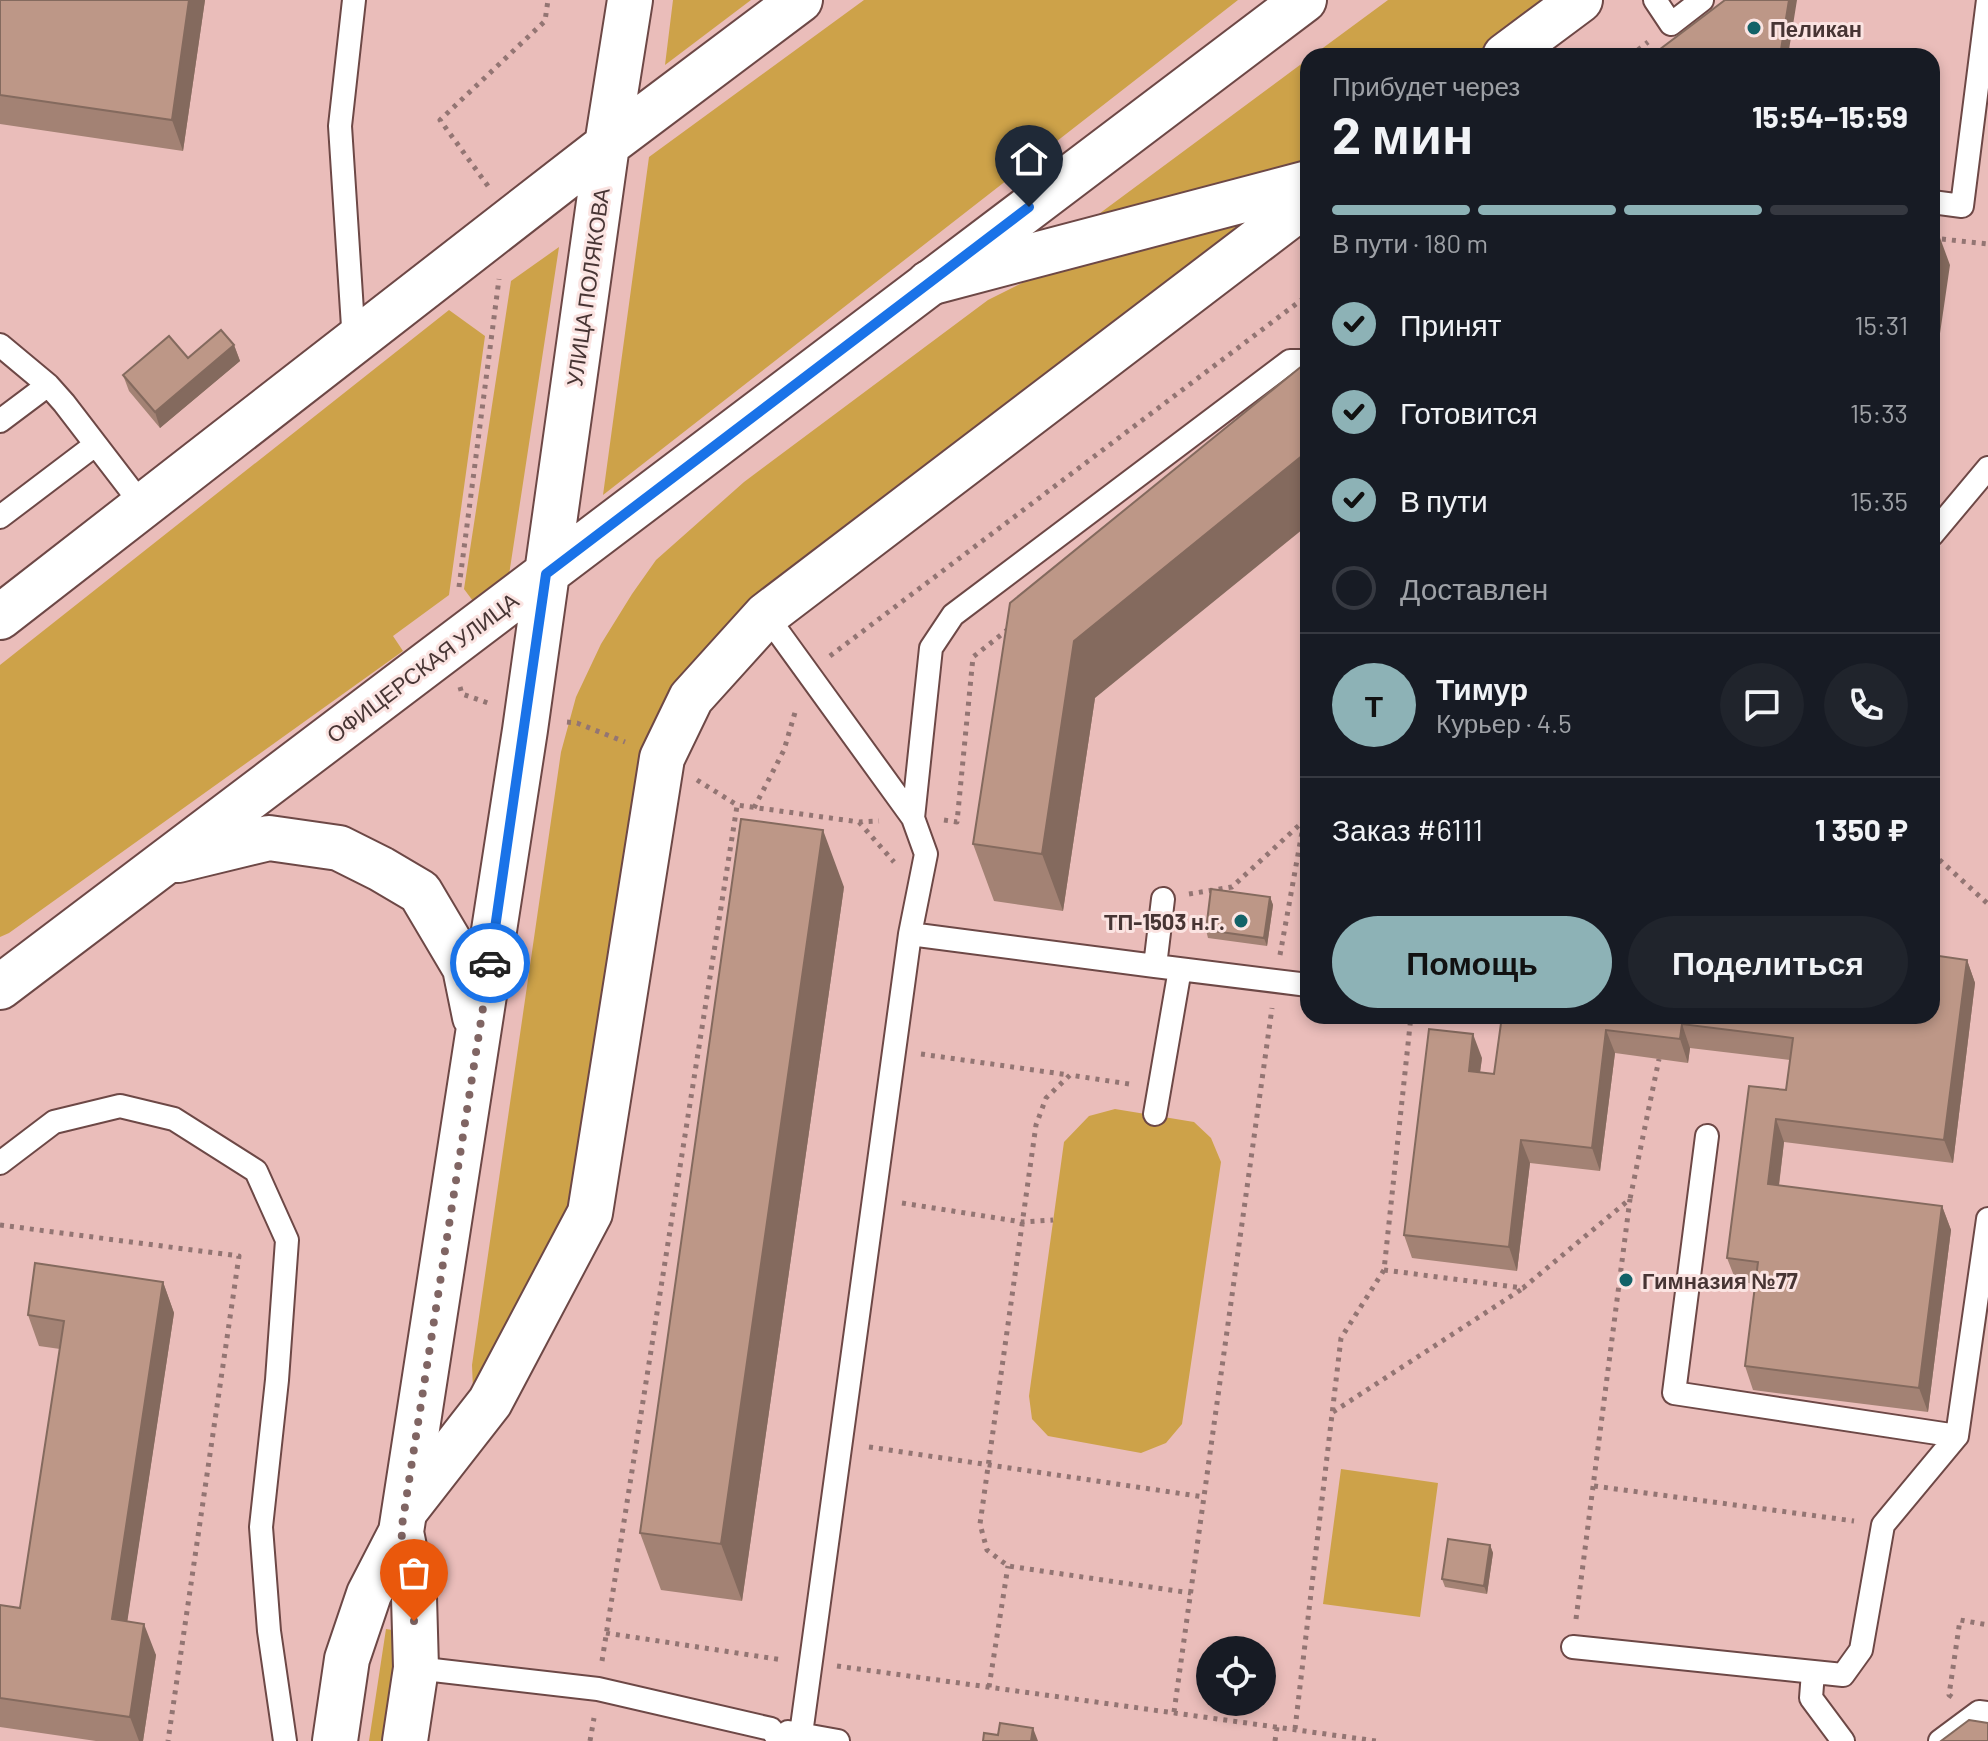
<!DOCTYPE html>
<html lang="ru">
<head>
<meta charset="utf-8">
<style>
  body { margin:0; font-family:Barlow,sans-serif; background:#20242c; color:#f1f3f6; height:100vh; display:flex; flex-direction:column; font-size:30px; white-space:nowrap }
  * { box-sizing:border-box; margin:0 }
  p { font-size:26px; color:#9ea1a6 }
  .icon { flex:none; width:44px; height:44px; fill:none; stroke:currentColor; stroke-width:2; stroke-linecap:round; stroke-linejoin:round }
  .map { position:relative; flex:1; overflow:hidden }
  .panel { position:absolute; left:1300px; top:48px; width:640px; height:976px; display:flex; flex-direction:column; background:#171b24; border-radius:24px; box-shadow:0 4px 12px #0003 }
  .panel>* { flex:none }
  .controls { position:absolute; left:1196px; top:1636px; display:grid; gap:16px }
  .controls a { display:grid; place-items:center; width:80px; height:80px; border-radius:50%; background:#171b24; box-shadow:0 4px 12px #0003; font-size:40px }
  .pin { position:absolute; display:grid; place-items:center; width:68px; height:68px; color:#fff; margin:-82px -34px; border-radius:50% 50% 50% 0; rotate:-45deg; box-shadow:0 0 8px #0007 }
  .pin .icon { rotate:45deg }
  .courier { position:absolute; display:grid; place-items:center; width:80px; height:80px; margin:-40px; border:6px solid #1a73e8; border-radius:50%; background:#fff; color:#222; box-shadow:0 2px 10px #0007 }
  .overview em { font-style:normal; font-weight:700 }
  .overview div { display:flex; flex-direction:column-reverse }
  .overview { display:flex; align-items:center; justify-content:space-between; height:136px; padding:0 32px }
  h1 { font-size:52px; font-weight:700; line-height:60px }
  .bar { display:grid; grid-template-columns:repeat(4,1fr); gap:12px 8px; align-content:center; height:96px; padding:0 32px }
  .bar i { height:10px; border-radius:6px; background:#363941 }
  .bar .active { background:#8db2b6 }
  .bar p { grid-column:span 4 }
  .line { display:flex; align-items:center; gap:20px; padding:0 32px; border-top:2px solid #363941 }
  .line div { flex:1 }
  .round { display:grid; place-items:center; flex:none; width:84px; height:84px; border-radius:42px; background:#20242c }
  ol { padding:0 32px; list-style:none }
  li { display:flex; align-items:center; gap:24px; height:88px }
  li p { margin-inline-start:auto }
  li .icon { padding:8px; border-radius:50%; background:#8db2b6; color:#111; stroke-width:4 }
  li:last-child { color:#9ea1a6 }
  li i { width:44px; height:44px; border:4px solid #363941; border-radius:50% }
  .primary-button { display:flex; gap:16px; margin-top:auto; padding:16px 32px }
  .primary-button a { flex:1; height:92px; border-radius:48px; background:#8db2b6; color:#111; font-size:32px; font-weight:700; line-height:92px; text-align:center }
  .primary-button a+a { background:#20242c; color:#f1f3f6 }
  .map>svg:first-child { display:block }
</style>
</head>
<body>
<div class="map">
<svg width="1988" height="1741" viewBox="0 0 1988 1741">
  <rect width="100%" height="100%" fill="#eabdba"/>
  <!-- green -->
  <path fill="#cda249" d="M673,0H751L665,65Z
    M864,0H1238L603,495L649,157Z
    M1388,0H1542L1547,6L1479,56H1312Z
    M1308,59V162L1084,225Z
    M1283,206L701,664L583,1218L474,1414L472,1365L561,752L576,697L601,644L632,594L656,560L744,482L988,300L1052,268Z
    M559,247L509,575L473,601L464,589L511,281Z
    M449,310L485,336L449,595L393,636L403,651L9,933L0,937V665Z
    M1115,1109L1194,1122L1211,1138L1221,1162L1182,1424L1166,1443L1141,1453L1048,1436L1032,1419L1029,1396L1064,1142L1089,1116Z
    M1341,1469L1438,1483L1420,1617L1323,1604Z
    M386,1629L405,1632L388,1741H369Z"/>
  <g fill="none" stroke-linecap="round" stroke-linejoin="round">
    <!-- service casing -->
    <g stroke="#6d4846" stroke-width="26">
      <path id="service" d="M354,0L340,126L354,342
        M1655,0L1671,24L1702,0
        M1932,202L1962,206L1988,0
        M0,345L48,385L64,403L143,506
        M0,421L48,385
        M0,517L95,445
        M1932,535L1988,468
        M766,615L913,818L926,854L910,934L801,1734
        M913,818L931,648L953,615L1290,361H1308
        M910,934L1155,966L1163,899
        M1155,966L1308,985
        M1155,1114L1180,969
        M1707,1136L1674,1393L1957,1436
        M0,1163L54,1122L120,1106L174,1119L256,1171L287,1240L277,1380L261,1527L269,1631L285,1741
        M1573,1647L1843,1675L1861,1650L1883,1525L1957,1436L1988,1219
        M416,1668L598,1689L771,1729L780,1741
        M1813,1672L1811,1698L1843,1741
        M788,1732L838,1741
        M1940,1741L1979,1712L1988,1713"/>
    </g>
    <!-- minor casing -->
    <g stroke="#6d4846" stroke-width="48">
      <path id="minor" d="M1505,56L1580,0
        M929,283L1308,183
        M405,1511L490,1402L590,1213L662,758L691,698L766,615L1308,202"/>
    </g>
    <!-- secondary casing -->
    <g stroke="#6d4846" stroke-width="48">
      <path id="secondary" d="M0,617L607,145L800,0
        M178,860L269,838L339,848L381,869L420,892L465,968L475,1017
        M0,987L1304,0
        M401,1532L414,1597L416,1668L405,1741
        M335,1741L347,1659L369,1594L401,1532L525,730L607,145L630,0"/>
    </g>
    <!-- path -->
    <path stroke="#937573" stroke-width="5" stroke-dasharray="4 6" stroke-linecap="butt" d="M1630,56L1648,42
      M488,186L440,120L545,21L548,0
      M1932,238L1988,244
      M459,587L499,279
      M830,656L1308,295
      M460,687L462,694L488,703
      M567,722L577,723L625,742
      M697,780L737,805L859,822L879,821
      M754,808L784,750L796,709
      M944,820L957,822L973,657L1011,627
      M859,822L894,862
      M1932,853L1988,904
      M1189,894L1232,887L1308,817
      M1280,955L1304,821
      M921,1054L1069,1075
      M1129,1084L1070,1075L1046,1098L1036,1125L980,1524L987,1550L1008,1566L1191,1593
      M902,1203L1022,1222L1053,1220
      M0,1225L239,1256L168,1741
      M1384,1270L1523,1288L1630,1199L1659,1059
      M1333,1412L1522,1289
      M869,1447L1204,1497
      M1594,1486L1854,1521
      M1576,1619L1630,1199
      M606,1633L783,1660
      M602,1661L737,806
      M837,1666L1376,1741
      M989,1687L1008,1566
      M1952,1697L1949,1695L1960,1620L1988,1625
      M1174,1712L1272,1008
      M1295,1729L1341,1338L1384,1270L1411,1016
      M590,1741L594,1718
      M1275,1741L1277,1727"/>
    <!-- service -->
    <use href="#service" stroke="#fff" stroke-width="22"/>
    <!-- minor -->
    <use href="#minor" stroke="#fff" stroke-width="44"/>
    <!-- secondary -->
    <use href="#secondary" stroke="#fff" stroke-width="44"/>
  </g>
  <!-- wall -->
  <path fill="#a38274" d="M0,0H205L183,151L0,124Z
    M234,345L240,361L160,428L129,391L123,375Z
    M1095,698L1063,911L994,901L973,844Z
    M844,887L742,1601L661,1590L640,1533Z
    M1270,897L1273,905L1267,946L1208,938L1206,930Z
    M1967,960L1975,983L1953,1163L1784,1142L1779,1186L1942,1206L1951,1230L1928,1412L1753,1390L1745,1366L1755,1284L1736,1281L1727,1258L1786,1090L1790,1060L1690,1048L1688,1063L1615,1053L1600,1171L1530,1163L1517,1271L1412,1258L1404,1235L1482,1058L1480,1072L1494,1074L1502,1016H1932Z
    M163,1282L174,1313L127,1621L156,1655L143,1741H96L0,1727V1605L20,1608L60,1349L39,1346L28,1315Z
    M1490,1545L1493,1553L1487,1594L1445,1587L1442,1579Z"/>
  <!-- shaded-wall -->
  <path fill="#846a5e" d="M189,0H205L183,151L172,120Z
    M1789,0H1797L1788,56H1780Z
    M1932,216L1950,265L1932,388Z
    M234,345L240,361L160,428L155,412Z
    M1308,451V525L1095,698L1063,911L1042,854L1074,641Z
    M823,830L844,887L742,1601L721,1544Z
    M1270,897L1273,905L1267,946L1264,938Z
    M1967,960L1975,983L1953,1163L1944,1140Z
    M1682,1024L1690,1048L1688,1063L1680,1039Z
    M1606,1030L1615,1053L1600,1171L1592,1148Z
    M1473,1034L1482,1058L1477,1094L1469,1071Z
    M1776,1119L1784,1142L1776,1208L1768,1184Z
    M1521,1140L1530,1163L1517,1271L1509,1247Z
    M1942,1206L1951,1230L1928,1412L1919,1388Z
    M163,1282L174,1313L123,1650L112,1619Z
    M1490,1545L1493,1553L1487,1594L1484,1586Z
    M144,1624L156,1655L143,1741H139L130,1717Z
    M1033,1728L1038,1741H1031Z"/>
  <!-- building -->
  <path fill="#bd9787" stroke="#846a5e" stroke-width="2" d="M0,0H189L172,120L0,95Z
    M1725,0H1789L1780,56H1651Z
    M221,330L234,345L155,412L123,375L169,336L188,358Z
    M1308,361V451L1074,641L1042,854L973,844L1010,603Z
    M741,819L823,830L721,1544L640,1533Z
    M1211,889L1270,897L1264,938L1206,930Z
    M1932,955L1967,960L1944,1140L1776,1119L1768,1184L1942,1206L1919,1388L1745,1366L1758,1262L1727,1258L1749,1086L1786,1090L1793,1038L1682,1024L1680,1039L1606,1030L1592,1148L1521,1140L1509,1247L1404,1235L1429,1029L1473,1034L1469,1071L1494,1074L1502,1016H1932Z
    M35,1263L163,1282L112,1619L144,1624L130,1717L0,1698V1605L20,1608L64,1321L28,1315Z
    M1448,1539L1490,1545L1484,1586L1442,1579Z
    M1969,1720L1988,1723V1741H1941Z
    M1000,1723L1033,1728L1031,1741H983L984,1733L998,1735Z"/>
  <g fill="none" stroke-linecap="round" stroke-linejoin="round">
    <!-- done -->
    <path stroke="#806563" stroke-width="8" stroke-dasharray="0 14.4" d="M414,1621V1597L401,1532L490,963"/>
    <!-- route -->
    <path stroke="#1a73e8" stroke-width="10" d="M490,963L546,574L1029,207"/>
  </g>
  <!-- markers -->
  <g fill="#126268" stroke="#fbe4e2" stroke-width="3">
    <circle cx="1754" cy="28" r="8"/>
    <circle cx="1241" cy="921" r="8"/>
    <circle cx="1626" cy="1280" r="8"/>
  </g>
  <g text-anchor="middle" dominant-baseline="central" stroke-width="6" stroke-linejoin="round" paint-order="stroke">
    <!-- poi labels -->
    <g font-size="22" font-weight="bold" fill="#473534" stroke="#fbe4e2" text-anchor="start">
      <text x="1770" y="28">Пеликан</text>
      <text x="1225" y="921" text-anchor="end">ТП-1503 н.г.</text>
      <text x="1642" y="1280">Гимназия №77</text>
    </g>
    <!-- street labels -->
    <g font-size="22" fill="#473534" stroke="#fbe4e2">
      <text transform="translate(587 287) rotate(-82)">УЛИЦА ПОЛЯКОВА</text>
      <text transform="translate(422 667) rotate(-37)">ОФИЦЕРСКАЯ УЛИЦА</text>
    </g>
  </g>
</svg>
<div class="controls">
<a><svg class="icon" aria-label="locate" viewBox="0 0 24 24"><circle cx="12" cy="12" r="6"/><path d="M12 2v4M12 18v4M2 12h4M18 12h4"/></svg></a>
</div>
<div class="pin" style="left:414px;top:1621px;background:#ea580c"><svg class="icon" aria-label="bag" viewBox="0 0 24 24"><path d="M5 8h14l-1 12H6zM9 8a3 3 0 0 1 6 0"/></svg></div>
<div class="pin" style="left:1029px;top:207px;background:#1f2937"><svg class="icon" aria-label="home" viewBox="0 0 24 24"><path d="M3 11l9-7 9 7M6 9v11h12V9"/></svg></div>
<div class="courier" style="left:490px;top:963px"><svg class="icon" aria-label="car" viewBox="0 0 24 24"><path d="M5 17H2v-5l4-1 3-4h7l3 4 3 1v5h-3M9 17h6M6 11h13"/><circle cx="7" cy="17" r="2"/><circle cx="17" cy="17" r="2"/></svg></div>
<section class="panel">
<div class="overview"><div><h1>2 мин</h1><p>Прибудет через</p></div><em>15:54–15:59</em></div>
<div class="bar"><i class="active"></i><i class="active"></i><i class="active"></i><i></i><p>В пути · 180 m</p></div>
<ol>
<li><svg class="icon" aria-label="check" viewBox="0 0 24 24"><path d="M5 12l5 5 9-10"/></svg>Принят<p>15:31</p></li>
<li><svg class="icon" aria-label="check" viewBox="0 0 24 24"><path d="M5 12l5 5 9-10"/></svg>Готовится<p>15:33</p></li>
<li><svg class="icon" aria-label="check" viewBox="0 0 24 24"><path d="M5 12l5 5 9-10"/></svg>В пути<p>15:35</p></li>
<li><i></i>Доставлен</li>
</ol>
<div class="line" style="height:144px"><b class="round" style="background:#8db2b6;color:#111">Т</b><div><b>Тимур</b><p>Курьер · 4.5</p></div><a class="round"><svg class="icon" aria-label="chat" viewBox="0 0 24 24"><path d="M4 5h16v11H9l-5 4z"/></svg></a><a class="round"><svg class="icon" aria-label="phone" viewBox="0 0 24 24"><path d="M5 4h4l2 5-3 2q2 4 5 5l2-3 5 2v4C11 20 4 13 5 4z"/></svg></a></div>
<div class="line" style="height:104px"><div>Заказ #6111</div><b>1 350 ₽</b></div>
<div class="primary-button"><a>Помощь</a><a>Поделиться</a></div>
</section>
</div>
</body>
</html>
